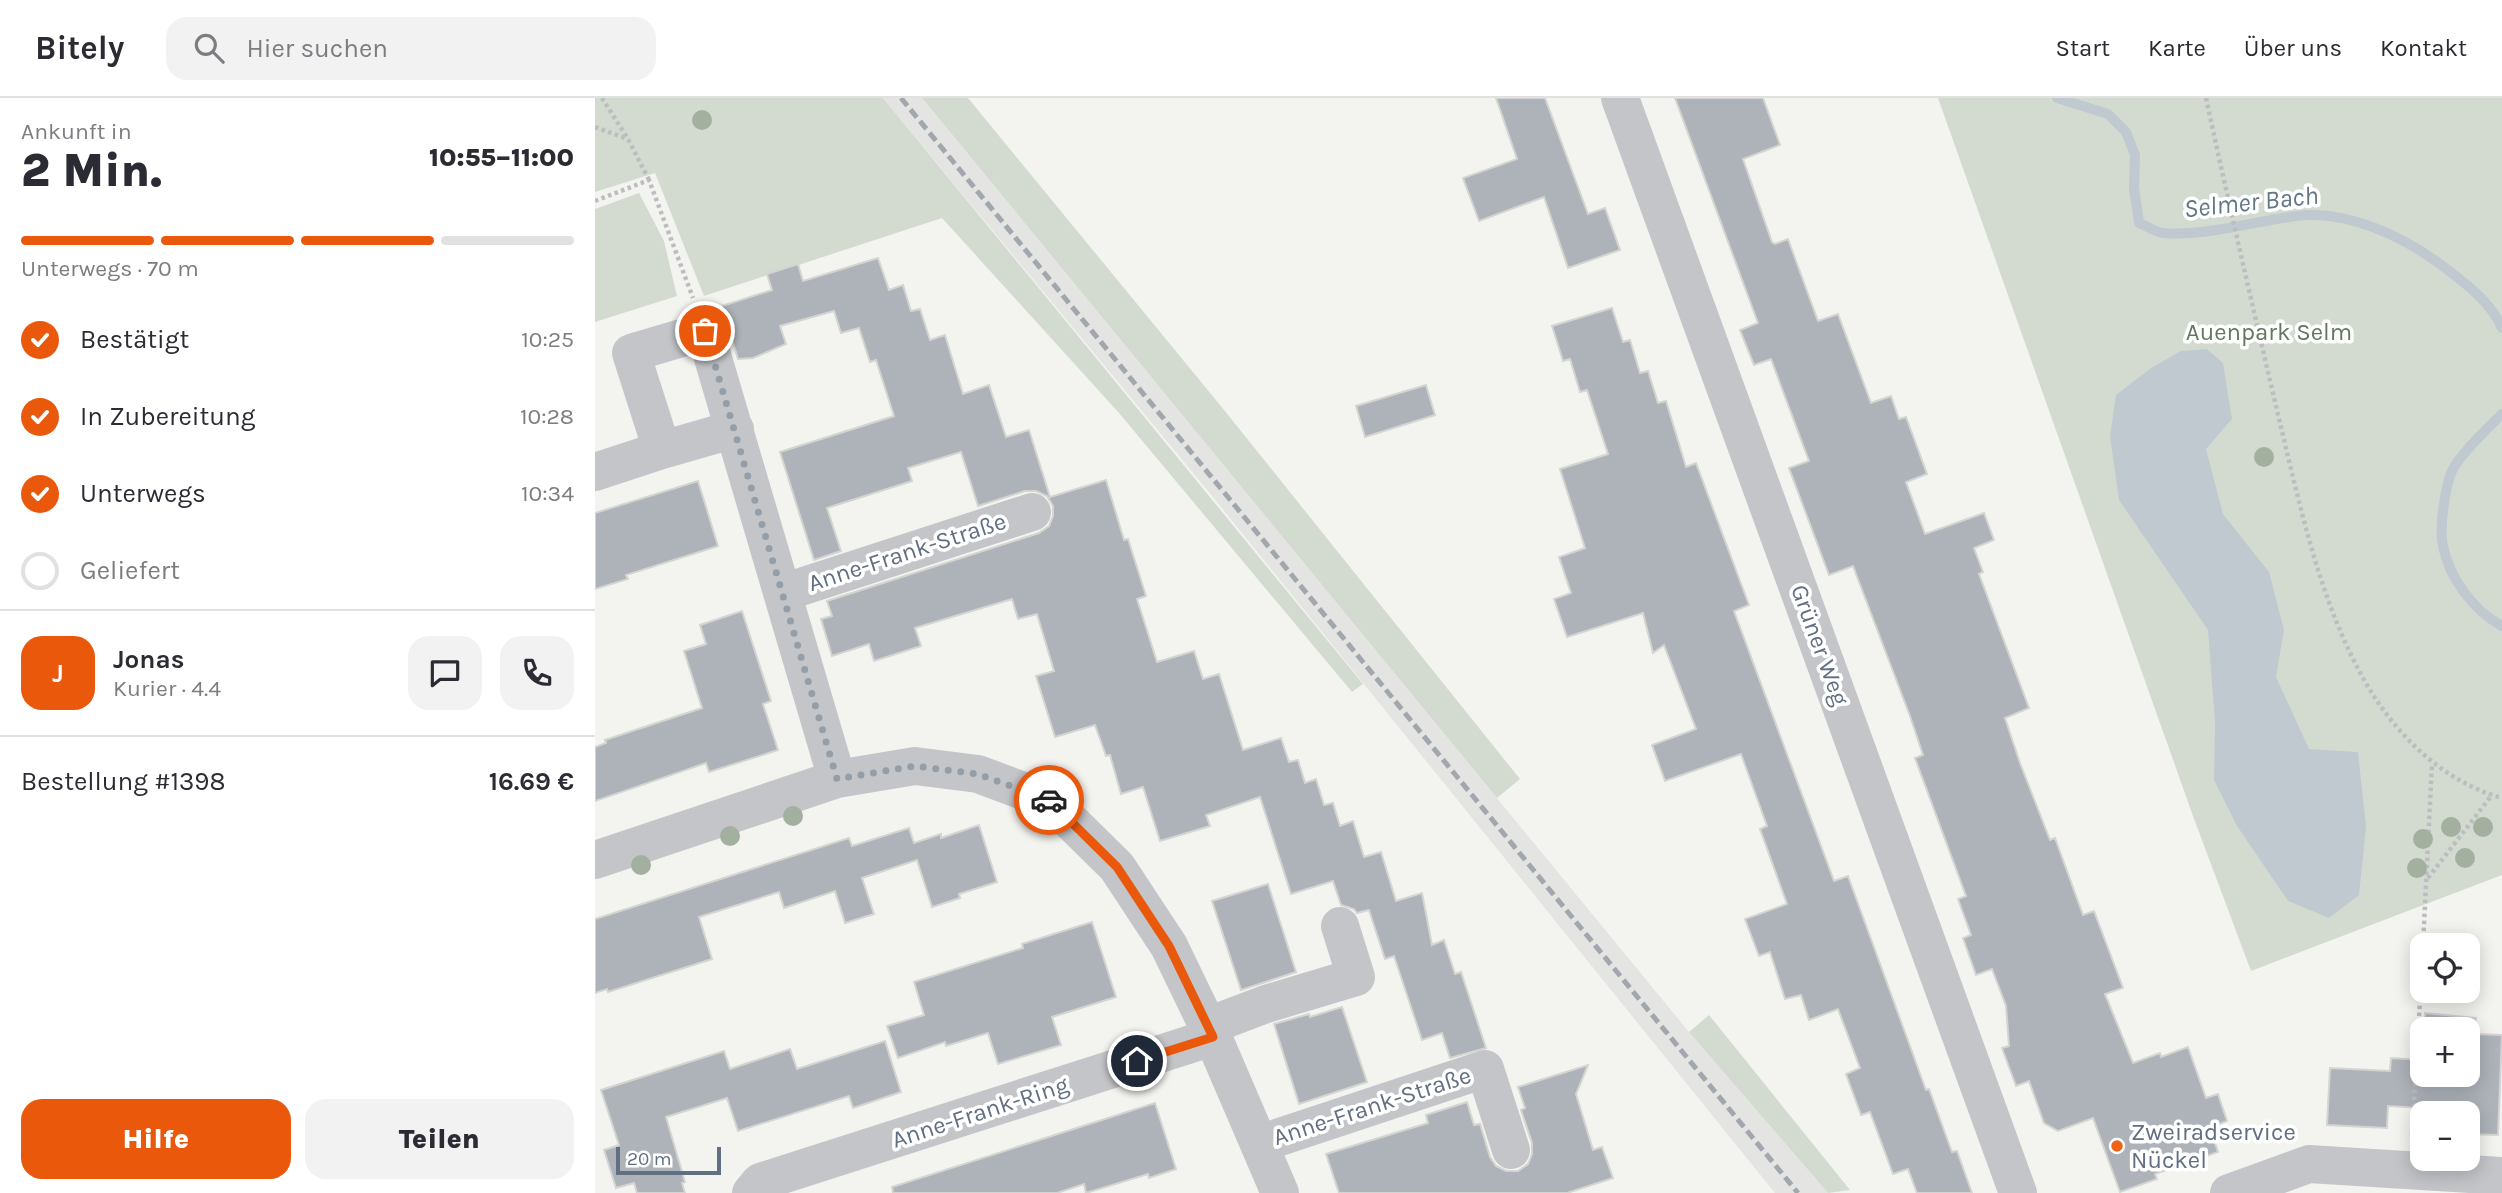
<!DOCTYPE html>
<html lang="de">
<head>
<meta charset="utf-8">
<style>
  body { margin:0; font-family:Karla,sans-serif; background:#f2f2f3; color:#2b2b33; height:100vh; display:flex; flex-direction:column; font-size:26px; white-space:nowrap }
  * { box-sizing:border-box; margin:0 }
  p { font-size:23px; color:#7c7c81 }
  .icon { flex:none; width:38px; height:38px; fill:none; stroke:currentColor; stroke-width:2; stroke-linecap:round; stroke-linejoin:round }
  .map { position:relative; flex:1; overflow:hidden }
  .panel { display:flex; flex-direction:column; background:#fff; width:595px }
  .panel>* { flex:none }
  .controls { position:absolute; left:1815px; top:835px; display:grid; gap:14px }
  .controls a { display:grid; place-items:center; width:70px; height:70px; border-radius:14px; background:#fff; box-shadow:0 4px 18px #0003; font-size:35px }
  .scale { position:absolute; left:21px; bottom:18px; width:105px; box-sizing:border-box; padding-left:7px; border:4px solid #616f82; border-top:0; font-size:19px; line-height:24px; white-space:nowrap; color:#616f82; -webkit-text-stroke:5px #fff; paint-order:stroke }
  .pin { position:absolute; display:grid; place-items:center; width:60px; height:60px; color:#fff; margin:-30px; border:4px solid #fff; border-radius:50%; box-shadow:0 2px 7px #0007 }
  .courier { position:absolute; display:grid; place-items:center; width:70px; height:70px; margin:-35px; border:5px solid #ea580c; border-radius:50%; background:#fff; color:#222; box-shadow:0 2px 9px #0007 }
  .headline em { font-style:normal; font-weight:800 }
  .headline div { display:flex; flex-direction:column-reverse }
  .headline { display:flex; align-items:center; justify-content:space-between; height:119px; padding:0 21px }
  h1 { font-size:46px; font-weight:800; line-height:52px }
  .bar { display:grid; grid-template-columns:repeat(4,1fr); gap:10px 7px; align-content:center; height:84px; padding:0 21px }
  .bar i { height:9px; border-radius:5px; background:#e1e1e2 }
  .bar .selected { background:#ea580c }
  .bar p { grid-column:span 4 }
  .line { display:flex; align-items:center; gap:18px; padding:0 21px; border-top:2px solid #e1e1e2 }
  .line div { flex:1 }
  .round { display:grid; place-items:center; flex:none; width:74px; height:74px; border-radius:21px; background:#f2f2f3 }
  ol { padding:0 21px; list-style:none }
  li { display:flex; align-items:center; gap:21px; height:77px }
  li p { margin-inline-start:auto }
  li .icon { padding:7px; border-radius:50%; background:#ea580c; color:#fff; stroke-width:4 }
  li:last-child { color:#7c7c81 }
  li i { width:38px; height:38px; border:4px solid #e1e1e2; border-radius:50% }
  .cta { display:flex; gap:14px; margin-top:auto; padding:14px 21px }
  .cta a { flex:1; height:80px; border-radius:21px; background:#ea580c; color:#fff; font-size:28px; font-weight:800; line-height:80px; text-align:center }
  .cta a+a { background:#f2f2f3; color:#2b2b33 }
  header { display:flex; align-items:center; gap:42px; box-sizing:border-box; height:98px; padding:0 35px; background:#fff; border-bottom:2px solid #e1e1e2 }
  header strong { font-size:33px }
  nav { display:flex; gap:38px; margin-inline-start:auto; font-size:24px }
  .search { width:490px; height:63px; background:#f2f2f3; display:flex; align-items:center; gap:18px; box-sizing:border-box; padding:0 24px; border-radius:21px; color:#7c7c81; font-size:26px }
  main { display:flex; flex:1; min-height:0 }
  .map>svg:first-child { display:block }
</style>
</head>
<body>
<header>
<strong>Bitely</strong>
<div class="search"><svg class="icon" aria-label="search" viewBox="0 0 24 24"><circle cx="10" cy="10" r="6"/><path d="M15 15l6 6"/></svg>Hier suchen</div>
<nav><a>Start</a><a>Karte</a><a>Über uns</a><a>Kontakt</a></nav>
</header>
<main>
<section class="panel">
<div class="headline"><div><h1>2 Min.</h1><p>Ankunft in</p></div><em>10:55–11:00</em></div>
<div class="bar"><i class="selected"></i><i class="selected"></i><i class="selected"></i><i></i><p>Unterwegs · 70 m</p></div>
<ol>
<li><svg class="icon" aria-label="check" viewBox="0 0 24 24"><path d="M5 12l5 5 9-10"/></svg>Bestätigt<p>10:25</p></li>
<li><svg class="icon" aria-label="check" viewBox="0 0 24 24"><path d="M5 12l5 5 9-10"/></svg>In Zubereitung<p>10:28</p></li>
<li><svg class="icon" aria-label="check" viewBox="0 0 24 24"><path d="M5 12l5 5 9-10"/></svg>Unterwegs<p>10:34</p></li>
<li><i></i>Geliefert</li>
</ol>
<div class="line" style="height:126px"><b class="round" style="background:#ea580c;color:#fff">J</b><div><b>Jonas</b><p>Kurier · 4.4</p></div><a class="round"><svg class="icon" aria-label="chat" viewBox="0 0 24 24"><path d="M4 5h16v11H9l-5 4z"/></svg></a><a class="round"><svg class="icon" aria-label="phone" viewBox="0 0 24 24"><path d="M5 4h4l2 5-3 2q2 4 5 5l2-3 5 2v4C11 20 4 13 5 4z"/></svg></a></div>
<div class="line" style="height:91px"><div>Bestellung #1398</div><b>16.69 €</b></div>
<div class="cta"><a>Hilfe</a><a>Teilen</a></div>
</section>
<div class="map">
<svg width="1907" height="1095" viewBox="0 0 1907 1095">
  <rect width="100%" height="100%" fill="#f3f4ef"/>
  <!-- built -->
  <path fill="#e4e4e3" d="M288,0H327L1094,934L1233,1095H1180L613,393Z"/>
  <!-- green -->
  <path fill="#d3dbd0" d="M0,0H288L768,586L757,594L524,315L347,120L109,198L60,75L0,94Z
    M327,0H373L625,307L925,681L902,700Z
    M1343,0H1907V777L1656,873L1598,718Z
    M44,95L69,143L82,198L0,224V111Z
    M1114,917L1255,1092L1233,1095L1094,934Z"/>
  <!-- water -->
  <path fill="#c0c9d0" d="M1612,251L1628,265L1637,321L1611,351L1628,416L1674,474L1689,532L1681,579L1714,651L1763,654L1771,729L1764,797L1734,820L1693,803L1642,728L1619,682L1620,625L1613,532L1524,402L1515,338L1521,297L1556,270L1586,253Z"/>
  <g fill="none" stroke-linecap="round" stroke-linejoin="round">
    <!-- stream -->
    <path stroke="#c0c9d0" stroke-width="10" d="M1462,0L1513,16L1531,34L1540,57L1539,90L1544,125C1552,128 1560,134 1568,135C1610,139 1659,123 1701,118C1753,112 1808,138 1849,169C1871,186 1896,204 1907,230
      M1907,316C1894,329 1864,357 1857,373C1850,389 1844,430 1848,448C1854,480 1879,513 1907,528"/>
  </g>
  <!-- building -->
  <path fill="#aeb3ba" stroke="#d4d5d2" stroke-width="2" d="M901,0H950L993,116L1010,110L1025,152L973,170L949,99L884,123L868,80L922,61Z
    M1080,0H1168L1185,47L1148,61L1177,144L1180,146L1193,141L1223,223L1243,216L1276,305L1296,298L1304,321L1311,319L1332,376L1311,384L1330,436L1389,415L1399,442L1379,450L1388,474L1384,476L1434,610L1410,620L1425,665L1455,742L1460,740L1488,817L1499,813L1528,890L1510,896L1538,965L1565,955L1566,959L1593,949L1611,1000L1623,996L1632,1023L1615,1030L1623,1054L1560,1076L1562,1081L1525,1094L1498,1020L1463,1033L1449,1025L1434,983L1421,988L1407,950L1414,948L1411,908L1397,871L1381,877L1368,840L1376,837L1363,801L1371,798L1320,660L1328,657L1315,618L1258,468L1234,477L1194,370L1214,363L1176,261L1159,267L1145,232L1163,225Z
    M283,160L294,192L308,187L316,213L325,211L335,242L350,237L368,296L394,287L411,339L434,332L455,399L511,382L529,442L533,441L551,498L542,501L562,564L599,553L608,581L624,576L648,652L686,640L694,664L703,662L710,685L721,681L729,707L738,705L745,728L758,723L769,759L786,754L801,803L827,795L837,847L849,842L860,876L866,874L891,950L855,960L847,935L827,942L799,858L790,861L774,812L762,815L759,811L746,807L738,783L696,796L665,699L611,717L615,728L565,743L548,689L526,696L515,657L511,658L500,627L460,639L441,578L459,573L442,516L423,521L417,501L320,530L326,548L279,563L274,546L237,558L226,521L237,518L232,503L444,435L454,428L458,418V408L452,398L441,393H430L383,408L366,354L313,370L317,383L232,410L246,453L219,462L185,354L299,318L281,262L275,264L264,230L246,235L239,213L185,228L191,246L158,260L143,261L127,208L177,192L172,176L203,166L208,183Z
    M1017,210L1028,244L1035,242L1045,275L1053,273L1063,305L1071,303L1091,369L1101,365L1154,507L1139,513L1239,783L1253,778L1331,992L1334,991L1357,1054L1362,1053L1377,1095H1322L1313,1071L1298,1076L1275,1014L1266,1017L1251,976L1265,970L1243,911L1214,922L1206,897L1190,901L1175,854L1164,858L1150,821L1192,806L1165,731L1172,728L1146,656L1070,683L1057,647L1101,631L1069,547L1058,555L1048,515L972,539L959,501L976,495L964,459L990,450L965,371L1013,356L992,292L985,294L975,261L968,263L957,228Z
    M831,287L840,317L770,339L761,308Z
    M103,383L123,448L31,477L33,481L0,491V415Z
    M147,513L176,603L168,606L183,652L114,674L111,665L0,703V649L11,645L10,642L107,610L89,553L111,546L105,527Z
    M384,727L402,784L364,796L365,800L337,809L322,762L267,780L279,816L250,825L240,793L189,810L184,794L104,819L117,861L13,894L12,891L0,895V821L254,740L257,748L314,730L319,745L346,736V740Z
    M673,786L701,874L646,892L617,803Z
    M497,824L521,899L457,919L466,947L403,966L393,935L351,948L350,944L303,960L292,928L329,917L319,884L428,850L427,846Z
    M747,909L772,984L704,1006L679,926L714,916L715,919Z
    M1830,915L1881,920L1880,936L1907,937L1903,1037L1872,1036V1015H1847V1011L1793,1008L1792,1030L1732,1027L1735,970L1795,973L1796,960L1827,962V976H1872V931H1829Z
    M290,943L306,994L258,1010L254,998L143,1033L132,1000L71,1019L90,1084L87,1085L90,1095H42L39,1085L21,1090L9,1052L24,1047L6,992L129,953L135,971L195,951L202,971Z
    M993,967L981,996L998,1052L1007,1049L1018,1080L972,1095H744L731,1056L833,1025L831,1017L872,1004L879,1027L885,1026L895,1059L901,1068L911,1073H923L933,1066L937,1056V1045L926,1012L930,1010L923,989Z
    M560,1005L581,1071L554,1080L553,1076L491,1095L489,1086L462,1095H298L297,1089Z"/>
  <g fill="none" stroke-linecap="round" stroke-linejoin="round">
    <!-- path -->
    <path stroke="#bcbdc0" stroke-width="4.5" stroke-dasharray="3.5 3.5" stroke-linecap="butt" d="M7,0L33,41L54,82
      M1611,0C1634,107 1659,214 1684,321C1706,411 1725,506 1772,587C1802,638 1849,684 1907,700
      M0,29L33,41
      M0,103L54,82L98,200
      M1833,780L1897,697
      M1828,847L1837,666
      M1817,1037L1827,871"/>
    <!-- minor -->
    <path stroke="#c3c5c9" stroke-width="38" d="M1025,0L1423,1095
      M140,331L67,352L36,255L110,233L242,681
      M0,374L67,352
      M187,495L437,414
      M0,762L242,681L320,668L383,676L455,703L522,769L574,848L618,939L685,1095
      M613,928L671,906L761,879L745,828
      M664,1046L890,971L916,1052
      M156,1095L165,1084L618,939
      M1634,1095L1714,1066L1907,1078"/>
    <!-- rail -->
    <path stroke="#a2a7ae" stroke-width="5" stroke-dasharray="10 5" stroke-linecap="butt" d="M306,0L1203,1095"/>
  </g>
  <!-- trees -->
  <g fill="#a3b0a0">
    <circle cx="107" cy="22" r="10"/>
    <circle cx="1669" cy="359" r="10"/>
    <circle cx="198" cy="718" r="10"/>
    <circle cx="1856" cy="729" r="10"/>
    <circle cx="1888" cy="729" r="10"/>
    <circle cx="135" cy="738" r="10"/>
    <circle cx="1828" cy="741" r="10"/>
    <circle cx="1870" cy="760" r="10"/>
    <circle cx="46" cy="767" r="10"/>
    <circle cx="1822" cy="770" r="10"/>
  </g>
  <g fill="none" stroke-linecap="round" stroke-linejoin="round">
    <!-- done -->
    <path stroke="#949ea8" stroke-width="7" stroke-dasharray="0 12.6" d="M110,233L242,681L320,668L383,676L454,702"/>
    <!-- route -->
    <path stroke="#ea580c" stroke-width="9" d="M454,702L522,769L574,848L618,939L542,963"/>
  </g>
  <!-- markers -->
  <circle fill="#ee6315" stroke="#fff" stroke-width="2.5" cx="1522" cy="1048" r="7"/>
  <g text-anchor="middle" dominant-baseline="central" stroke-width="7" stroke-linejoin="round" paint-order="stroke">
    <!-- park labels -->
    <g font-size="24" fill="#627960" stroke="#fff">
      <text x="1674" y="234">Auenpark Selm</text>
    </g>
    <!-- street labels -->
    <g font-size="24" fill="#616f82" stroke="#fff">
      <text transform="translate(312 454) rotate(-18)">Anne-Frank-Straße</text>
      <text transform="translate(1225 547) rotate(70)">Grüner Weg</text>
      <text transform="translate(777 1008) rotate(-18)">Anne-Frank-Straße</text>
      <text transform="translate(385 1014) rotate(-18)">Anne-Frank-Ring</text>
    </g>
    <!-- poi labels -->
    <g font-size="24" fill="#616f82" stroke="#fff" text-anchor="start">
      <text x="1536" y="1034">Zweiradservice<tspan x="1536" dy="28">Nückel</tspan></text>
    </g>
    <!-- water labels -->
    <g font-size="26" font-style="italic" fill="#617887" stroke="#fff">
      <text transform="translate(1656 104) rotate(-6)">Selmer Bach</text>
    </g>
  </g>
</svg>
<div class="controls">
<a><svg class="icon" aria-label="locate" viewBox="0 0 24 24"><circle cx="12" cy="12" r="6"/><path d="M12 2v4M12 18v4M2 12h4M18 12h4"/></svg></a>
<a>+</a>
<a>−</a>
</div>
<div class="scale">20 m</div>
<div class="pin" style="left:110px;top:233px;background:#ea580c"><svg class="icon" aria-label="bag" viewBox="0 0 24 24"><path d="M5 8h14l-1 12H6zM9 8a3 3 0 0 1 6 0"/></svg></div>
<div class="pin" style="left:542px;top:963px;background:#1f2937"><svg class="icon" aria-label="home" viewBox="0 0 24 24"><path d="M3 11l9-7 9 7M6 9v11h12V9"/></svg></div>
<div class="courier" style="left:454px;top:702px"><svg class="icon" aria-label="car" viewBox="0 0 24 24"><path d="M5 17H2v-5l4-1 3-4h7l3 4 3 1v5h-3M9 17h6M6 11h13"/><circle cx="7" cy="17" r="2"/><circle cx="17" cy="17" r="2"/></svg></div>
</div>
</main>
</body>
</html>
